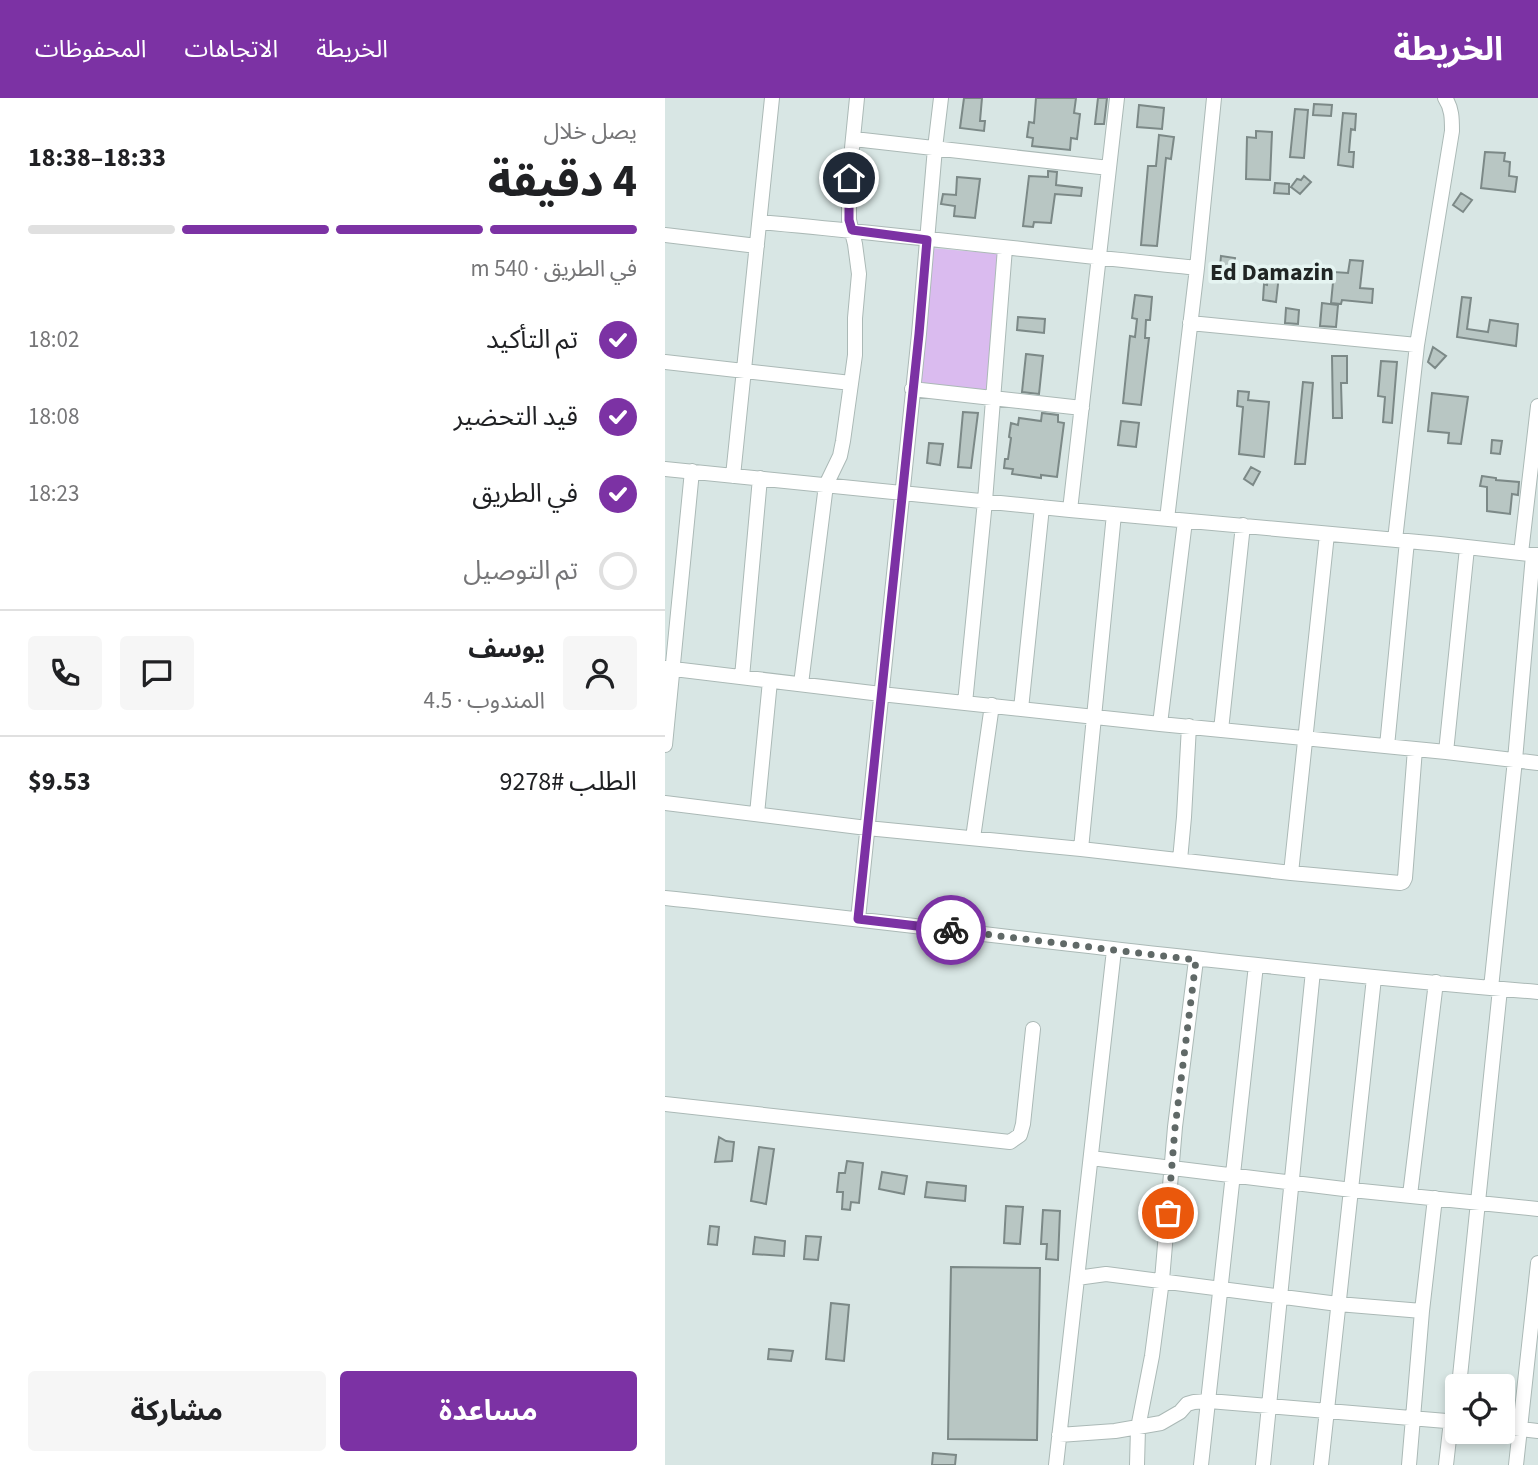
<!DOCTYPE html>
<html lang="ar">
<head>
<meta charset="utf-8">
<style>
  body { margin:0; font-family:"Source Sans 3","Noto Sans Arabic",sans-serif; background:#f6f6f6; color:#202124; direction:rtl; height:100vh; display:flex; flex-direction:column; font-size:26px; white-space:nowrap }
  * { box-sizing:border-box; margin:0 }
  p { font-size:23px; color:#757577 }
  .icon { flex:none; width:38px; height:38px; fill:none; stroke:currentColor; stroke-width:2; stroke-linecap:round; stroke-linejoin:round }
  .map { position:relative; flex:1; overflow:hidden; direction:ltr }
  .details { display:flex; flex-direction:column; background:#fff; width:665px }
  .details>* { flex:none }
  .buttons { position:absolute; left:780px; top:1276px; display:grid; gap:14px }
  .buttons a { display:grid; place-items:center; width:70px; height:70px; border-radius:7px; background:#fff; box-shadow:0 4px 10px #0003; font-size:35px }
  .pin { position:absolute; display:grid; place-items:center; width:60px; height:60px; color:#fff; margin:-30px; border:4px solid #fff; border-radius:50%; box-shadow:0 2px 7px #0007 }
  .courier { position:absolute; display:grid; place-items:center; width:70px; height:70px; margin:-35px; border:5px solid #7c32a4; border-radius:50%; background:#fff; color:#222; box-shadow:0 2px 9px #0007 }
  .summary em { font-style:normal; font-weight:700 }
  .summary div { display:flex; flex-direction:column-reverse }
  .summary { display:flex; align-items:center; justify-content:space-between; height:119px; padding:0 28px }
  h1 { font-size:46px; font-weight:700; line-height:52px }
  .bar { display:grid; grid-template-columns:repeat(4,1fr); gap:10px 7px; align-content:center; height:84px; padding:0 28px }
  .bar i { height:9px; border-radius:5px; background:#e0e0e0 }
  .bar .on { background:#7c32a4 }
  .bar p { grid-column:span 4 }
  .line { display:flex; align-items:center; gap:18px; padding:0 28px; border-top:2px solid #e0e0e0 }
  .line div { flex:1 }
  .round { display:grid; place-items:center; flex:none; width:74px; height:74px; border-radius:7px; background:#f6f6f6 }
  ol { padding:0 28px; list-style:none }
  li { display:flex; align-items:center; gap:21px; height:77px }
  li p { margin-inline-start:auto }
  li .icon { padding:7px; border-radius:50%; background:#7c32a4; color:#fff; stroke-width:4 }
  li:last-child { color:#757577 }
  li i { width:38px; height:38px; border:4px solid #e0e0e0; border-radius:50% }
  .button { display:flex; gap:14px; margin-top:auto; padding:14px 28px }
  .button a { flex:1; height:80px; border-radius:7px; background:#7c32a4; color:#fff; font-size:28px; font-weight:700; line-height:80px; text-align:center }
  .button a+a { background:#f6f6f6; color:#202124 }
  header { display:flex; align-items:center; gap:42px; box-sizing:border-box; height:98px; padding:0 35px; background:#7c32a4; color:#fff }
  header strong { font-size:33px }
  nav { display:flex; gap:38px; margin-inline-start:auto; font-size:24px }
  main { display:flex; flex:1; min-height:0 }
  .map>svg:first-child { display:block }
</style>
</head>
<body>
<header>
<strong>الخريطة</strong>
<nav><a>الخريطة</a><a>الاتجاهات</a><a>المحفوظات</a></nav>
</header>
<main>
<div class="map">
<svg width="873" height="1367" viewBox="0 0 873 1367">
  <rect width="100%" height="100%" fill="#d8e6e4"/>
  <!-- green -->
  <path fill="#dabbef" d="M266,150L336,156L322,294L253,287Z"/>
  <!-- building -->
  <path fill="#b8c6c3" stroke="#7c8987" stroke-width="2" d="M299,0H317L315,23H320L319,33L295,30Z
    M371,0H411L409,15L415,16L412,41L406,40L405,52L367,48L368,40L362,39L364,24L369,25Z
    M433,0H442L439,26H430Z
    M649,6L667,7L666,18L648,17Z
    M474,7L499,10L497,31L472,29Z
    M630,11L643,12L639,60L625,59Z
    M678,15L691,16L690,32L686,31L684,54H689L688,69L673,67Z
    M591,33L607,34L605,82L581,81L582,39L591,40Z
    M494,37L509,39L506,61L501,60L492,148L476,147L483,68H491Z
    M820,54L840,55L839,63L845,64L844,78L852,79L850,94L816,90Z
    M383,73L392,74L391,87L417,90L416,98L390,96L386,125L369,124L368,129L358,128L364,78L383,79Z
    M639,78L646,84L635,96L626,89L632,81L636,82Z
    M292,79L315,81L310,120L289,118L290,108L276,106L278,96L291,97Z
    M610,85L624,86V96L609,95Z
    M796,95L807,102L798,114L788,107Z
    M556,158L570,160L568,181L554,179Z
    M685,162L698,163L695,190L708,191L707,205L677,202L676,206L666,205L669,174L683,175Z
    M603,176L614,177L611,204L598,202L599,186L602,187Z
    M470,197L487,199L485,222H481L480,240H484L476,307L458,305L465,238L470,239L472,221L467,220Z
    M797,199L806,200L802,231L823,234L825,222L853,226L851,248L792,239Z
    M657,205L673,207L671,229L655,228Z
    M621,210L634,212L633,226L620,225Z
    M353,219L380,221L379,235L352,232Z
    M768,249L781,258L770,270L763,264Z
    M361,256L378,258L374,296L357,294Z
    M667,258H682V285H676L677,320H668Z
    M716,263L732,264L727,325L718,324L720,299L713,298Z
    M638,284L648,285L640,366H630Z
    M573,293L584,294L583,302L604,304L599,359L574,356L578,309L572,308Z
    M767,295L803,299L796,346L783,345L784,335L763,333Z
    M298,314L313,315L306,370L293,369Z
    M377,315L393,317V324L399,325L392,379L376,377V380L347,376L348,371L339,370L340,361H343L346,340L344,339L346,325L353,327L354,320L376,323Z
    M456,323L474,325L471,349L453,347Z
    M827,342L837,343L835,356L826,355Z
    M264,345L278,346L275,367L262,365Z
    M586,369L595,374L588,387L579,381Z
    M817,378L831,380V382L854,384L853,397L847,396L845,416L822,413V389L815,388Z
    M54,1039L61,1043L69,1044L67,1063L50,1064Z
    M94,1049L109,1051L101,1106L86,1103Z
    M182,1063L198,1065L194,1105L186,1104L185,1112L177,1111L178,1094H172L174,1075H180Z
    M217,1074L242,1078L239,1096L214,1091Z
    M262,1084L301,1088L300,1103L260,1099Z
    M341,1108L358,1109L355,1146L339,1145Z
    M378,1112L395,1113L393,1162L381,1161L382,1146H376Z
    M45,1128L54,1129L52,1147L43,1146Z
    M141,1138L156,1139L153,1162L139,1161Z
    M90,1139L120,1143L119,1158L88,1156Z
    M286,1169L375,1170L372,1342L283,1341Z
    M166,1205L184,1207L179,1263L161,1261Z
    M104,1251L128,1253L126,1263L103,1261Z
    M268,1355L291,1357L290,1367H267Z"/>
  <g fill="none" stroke-linecap="round" stroke-linejoin="round">
    <!-- minor casing -->
    <g stroke="#abb9b6" stroke-width="16">
      <path id="minor" d="M189,41L444,70
        M95,124C241,137 386,155 532,170
        M0,137L92,148
        M525,225L752,247
        M0,264L186,285
        M247,291L417,310
        M0,371L405,412L775,446L873,457
        M68,378L107,0
        M405,412L452,0
        M502,421L532,170L549,0
        M730,442L752,247L787,33C787,21 787,10 780,0
        M856,455L873,308
        M0,570L216,596L495,626L781,654L873,665
        M77,579L95,380
        M136,586L161,387L175,358L178,343L190,257V220L194,176L190,146L184,122V80L192,0
        M300,605L320,403L340,150
        M356,611L377,409
        M495,626L520,423
        M556,632L578,427
        M0,647L27,373
        M722,648L742,443
        M781,654L802,450
        M0,705L202,730L416,751L626,775L735,785L738,784L740,780L750,651
        M92,716L105,583
        M308,740L327,607
        M416,751L449,416
        M515,762L519,719L524,628
        M626,775L662,436
        M0,800C291,831 581,870 873,894
        M193,821L254,236L270,50L276,0
        M826,890L850,662L868,457
        M0,1006L345,1044L355,1037L358,1026L368,931
        M426,1060L687,1092L873,1111
        M745,1097L771,884
        M412,1180L441,1176L673,1206L757,1213
        M794,1288L835,891
        M791,1324L793,1302
        M838,1329L873,1333
        M394,1337L450,1333L496,1325L515,1314L522,1306L529,1304L544,1303L793,1324
        M391,1367L449,852
        M472,1367L473,1330L487,1258L497,1182L510,1029L531,862
        M536,1367L591,867
        M598,1367L648,873
        M656,1367L709,880
        M744,1367L757,1213L770,1100
        M781,1367L786,1323
        M851,1367L873,1165"/>
    </g>
    <!-- minor -->
    <use href="#minor" stroke="#fff" stroke-width="14"/>
  </g>
  <g fill="none" stroke-linecap="round" stroke-linejoin="round">
    <!-- done -->
    <path stroke="#606967" stroke-width="7" stroke-dasharray="0 12.6" d="M286,832L531,862L510,1030L503,1115"/>
    <!-- route -->
    <path stroke="#7c32a4" stroke-width="9" d="M184,80V122L187,132L262,142L254,236L193,821L286,832"/>
  </g>
  <g text-anchor="middle" dominant-baseline="central" stroke-width="7" stroke-linejoin="round" paint-order="stroke">
    <!-- quarter labels -->
    <g font-size="24" font-weight="bold" fill="#202524" stroke="#e5f4f1">
      <text x="607" y="174">Ed Damazin</text>
    </g>
  </g>
</svg>
<div class="buttons">
<a><svg class="icon" aria-label="locate" viewBox="0 0 24 24"><circle cx="12" cy="12" r="6"/><path d="M12 2v4M12 18v4M2 12h4M18 12h4"/></svg></a>
</div>
<div class="pin" style="left:503px;top:1115px;background:#ea580c"><svg class="icon" aria-label="bag" viewBox="0 0 24 24"><path d="M5 8h14l-1 12H6zM9 8a3 3 0 0 1 6 0"/></svg></div>
<div class="pin" style="left:184px;top:80px;background:#1f2937"><svg class="icon" aria-label="home" viewBox="0 0 24 24"><path d="M3 11l9-7 9 7M6 9v11h12V9"/></svg></div>
<div class="courier" style="left:286px;top:832px"><svg class="icon" aria-label="bike" viewBox="0 0 24 24"><circle cx="6" cy="16" r="4"/><circle cx="18" cy="16" r="4"/><path d="M6 16l4-8h5l3 8M10 8l3 8H6M13 5h3"/></svg></div>
</div>
<section class="details">
<div class="summary"><div><h1>4 دقيقة</h1><p>يصل خلال</p></div><em>18:33–18:38</em></div>
<div class="bar"><i class="on"></i><i class="on"></i><i class="on"></i><i></i><p>في الطريق · 540 m</p></div>
<ol>
<li><svg class="icon" aria-label="check" viewBox="0 0 24 24"><path d="M5 12l5 5 9-10"/></svg>تم التأكيد<p>18:02</p></li>
<li><svg class="icon" aria-label="check" viewBox="0 0 24 24"><path d="M5 12l5 5 9-10"/></svg>قيد التحضير<p>18:08</p></li>
<li><svg class="icon" aria-label="check" viewBox="0 0 24 24"><path d="M5 12l5 5 9-10"/></svg>في الطريق<p>18:23</p></li>
<li><i></i>تم التوصيل</li>
</ol>
<div class="line" style="height:126px"><a class="round"><svg class="icon" aria-label="person" viewBox="0 0 24 24"><circle cx="12" cy="8" r="4"/><path d="M4 21q1-7 8-7t8 7"/></svg></a><div><b>يوسف</b><p>المندوب · 4.5</p></div><a class="round"><svg class="icon" aria-label="chat" viewBox="0 0 24 24"><path d="M4 5h16v11H9l-5 4z"/></svg></a><a class="round"><svg class="icon" aria-label="phone" viewBox="0 0 24 24"><path d="M5 4h4l2 5-3 2q2 4 5 5l2-3 5 2v4C11 20 4 13 5 4z"/></svg></a></div>
<div class="line" style="height:91px"><div>الطلب #9278</div><b>$9.53</b></div>
<div class="button"><a>مساعدة</a><a>مشاركة</a></div>
</section>
</main>
</body>
</html>
